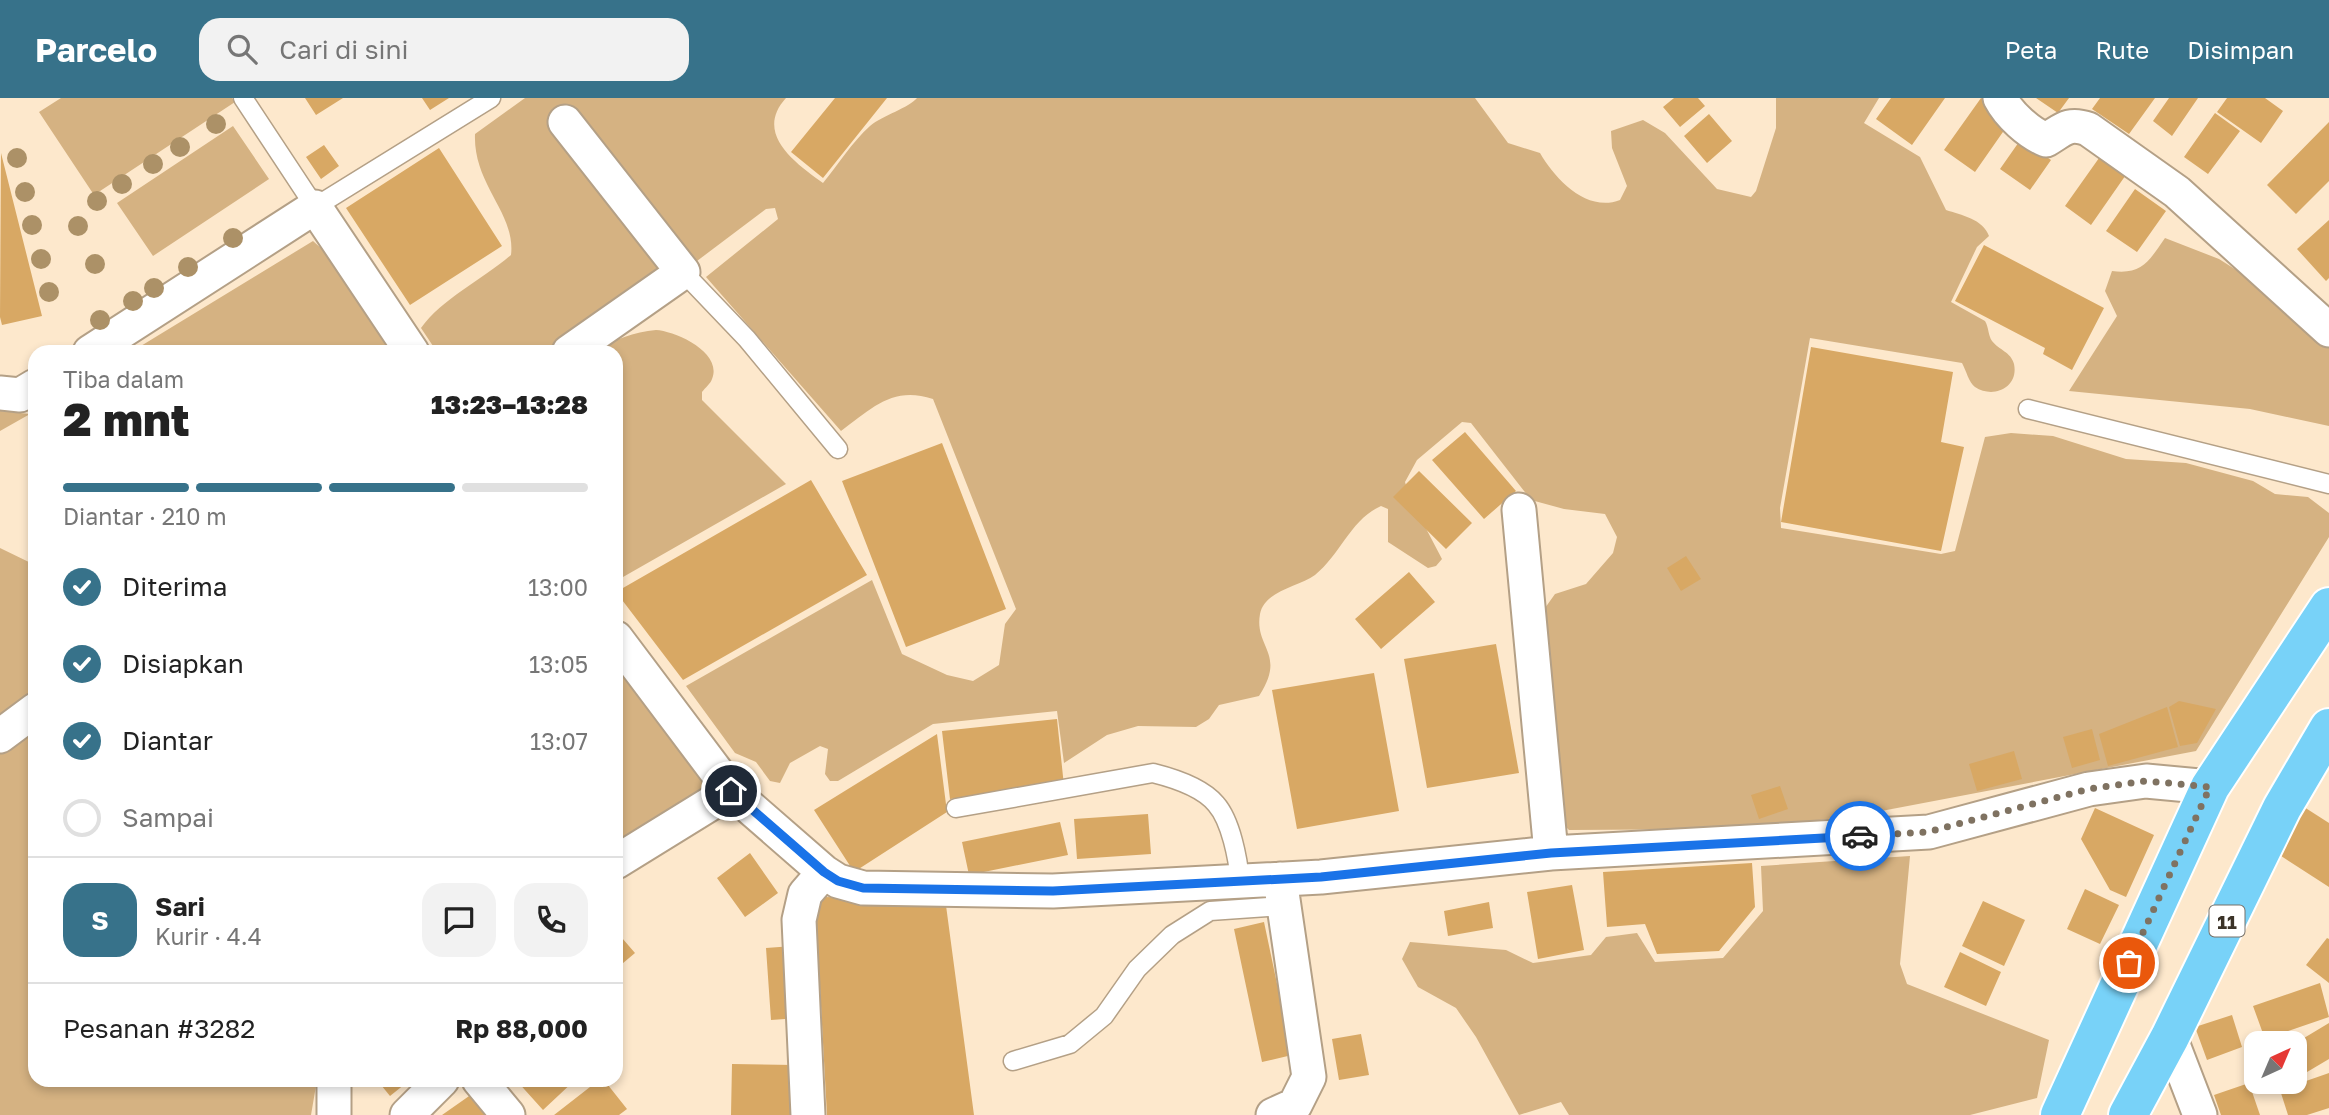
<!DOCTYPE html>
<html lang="id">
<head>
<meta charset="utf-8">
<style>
  body { margin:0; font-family:"Golos Text",sans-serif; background:#f2f2f2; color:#222; height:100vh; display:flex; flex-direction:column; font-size:26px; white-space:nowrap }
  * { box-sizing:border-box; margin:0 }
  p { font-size:23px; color:#767676 }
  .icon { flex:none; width:38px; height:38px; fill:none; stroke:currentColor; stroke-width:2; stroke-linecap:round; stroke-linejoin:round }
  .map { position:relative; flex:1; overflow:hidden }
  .details { position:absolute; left:28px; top:247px; width:595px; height:742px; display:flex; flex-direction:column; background:#fff; border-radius:21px; box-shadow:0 4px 10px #0003 }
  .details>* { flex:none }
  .needle { width:46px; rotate:44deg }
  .tools { position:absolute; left:2244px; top:933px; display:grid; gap:14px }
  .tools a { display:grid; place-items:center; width:63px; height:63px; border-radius:14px; background:#fff; box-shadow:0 4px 10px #0003; font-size:35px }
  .pin { position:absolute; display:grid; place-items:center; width:60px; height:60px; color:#fff; margin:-30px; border:4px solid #fff; border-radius:50%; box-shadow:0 2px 7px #0007 }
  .courier { position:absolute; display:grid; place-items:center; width:70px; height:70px; margin:-35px; border:5px solid #1a73e8; border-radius:50%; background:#fff; color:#222; box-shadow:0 2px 9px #0007 }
  .headline em { font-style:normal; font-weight:800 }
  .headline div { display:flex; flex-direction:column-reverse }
  .headline { display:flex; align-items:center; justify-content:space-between; height:119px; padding:0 35px }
  h1 { font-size:46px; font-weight:800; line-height:52px }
  .bar { display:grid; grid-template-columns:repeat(4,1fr); gap:10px 7px; align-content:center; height:84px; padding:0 35px }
  .bar i { height:9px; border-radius:5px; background:#e0e0e0 }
  .bar .active { background:#37728a }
  .bar p { grid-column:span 4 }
  .line { display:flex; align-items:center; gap:18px; padding:0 35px; border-top:2px solid #e0e0e0 }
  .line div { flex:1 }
  .round { display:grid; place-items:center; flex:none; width:74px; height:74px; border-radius:21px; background:#f2f2f2 }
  ol { padding:0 35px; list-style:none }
  li { display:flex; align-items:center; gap:21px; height:77px }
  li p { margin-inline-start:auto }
  li .icon { padding:7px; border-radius:50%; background:#37728a; color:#fff; stroke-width:4 }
  li:last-child { color:#767676 }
  li i { width:38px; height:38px; border:4px solid #e0e0e0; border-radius:50% }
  header { display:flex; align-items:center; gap:42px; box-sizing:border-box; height:98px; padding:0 35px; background:#37728a; color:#fff }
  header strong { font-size:33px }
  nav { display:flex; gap:38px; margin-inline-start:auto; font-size:24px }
  .search { width:490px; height:63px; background:#f2f2f2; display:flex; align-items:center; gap:18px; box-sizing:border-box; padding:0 24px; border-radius:21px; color:#767676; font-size:26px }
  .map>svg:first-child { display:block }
</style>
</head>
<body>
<header>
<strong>Parcelo</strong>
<div class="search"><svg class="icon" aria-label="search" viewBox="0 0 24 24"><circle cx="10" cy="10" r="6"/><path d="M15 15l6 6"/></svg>Cari di sini</div>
<nav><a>Peta</a><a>Rute</a><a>Disimpan</a></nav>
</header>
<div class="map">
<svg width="2329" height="1017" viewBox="0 0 2329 1017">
  <rect width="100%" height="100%" fill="#fde8cc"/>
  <!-- green -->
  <path fill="#d5b282" d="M61,0H232L235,4L94,97L39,14Z
    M525,0H786C753,36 797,66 823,85C838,67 852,44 870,28C883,17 909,10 917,0H1475L1508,45L1540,55C1555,81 1587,115 1620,102L1627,88L1612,50L1611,33L1643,22L1665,35L1717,91L1751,99L1756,93L1776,30V0H1879L1864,25L1920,59L1946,112C1961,117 1983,121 1989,138L1977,149L1951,204L1985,223C1989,230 1988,237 1992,243C1999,252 2011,254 2014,266C2019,290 1993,301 1975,289C1969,285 1966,272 1962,265L1810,240L1780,410L1781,430L1941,456L1955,453L1985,339L2011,335L2053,338L2126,361L2186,365L2253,383L2275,396L2308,399L2329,415V439L2196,653L1855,718L1736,731L1569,732L1561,724L1545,510L1555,496L1586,486L1613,455L1617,439L1605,416L1564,411L1531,402L1471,325L1462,324L1417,362L1405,384L1410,400L1442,461L1436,468L1428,470L1388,444V411L1381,408C1351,421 1341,456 1315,477C1299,489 1265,492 1260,516C1254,550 1287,555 1259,598L1219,607L1209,621L1196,629L1138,628L1107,637L1064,665L1057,613L933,626L838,683H830L825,676L828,651L820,648L790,665L780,685L770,683L756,664L735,655L686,588L872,482L902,556L947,577L973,583L999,567L1005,526L1016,511L933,301C892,288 873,310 841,333L706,179L778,121L775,110L766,111L697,163L680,157L552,254H437L421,230C442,201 483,181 511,157C516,115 473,87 475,36Z
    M233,28L269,81L153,158L117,105Z
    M2165,140L2219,161L2271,194L2329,245V328L2250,311L2069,293L2117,218L2105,193L2112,173C2142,177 2149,163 2165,140Z
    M313,143L322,151L393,254H131Z
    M656,232C675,233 723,254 712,281C711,285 705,290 702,294V302L786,386L616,483V254H596C614,241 634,234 656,232Z
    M0,312L1,313L30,316L0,333Z
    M0,450L35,467V982H317L311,1017H0Z
    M616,569L707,686L704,696L616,744Z
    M1910,758L1900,866L1907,886L2049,942L2037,1000L1970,1017H1569L1561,1004L1519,1017L1476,939L1456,910L1418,889L1402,861L1410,844L1506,852L1533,865L1591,857L1606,839L1637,835L1655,864L1723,860L1763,813L1761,768Z"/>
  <!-- building -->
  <path fill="#d8a864" d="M305,0H343L316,17Z
    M422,0H449L430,12Z
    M835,0H887L823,80L791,54Z
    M1674,0H1698L1705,8L1680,29L1663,9Z
    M1891,0H1945L1912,47L1876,21Z
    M1981,0L2012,21L1975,74L1944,52Z
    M2036,0H2069L2058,15Z
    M2100,0H2155L2129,36L2092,11Z
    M2169,0H2198L2172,38L2153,23Z
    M2227,0H2265L2283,13L2261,45L2217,14Z
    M2215,15L2240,33L2208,76L2184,59Z
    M1709,16L1732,43L1707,65L1684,38Z
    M2329,24V83L2296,116L2267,87Z
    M2021,41L2051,62L2030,92L2000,71Z
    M324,47L339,68L321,81L306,59Z
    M439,50L502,148L410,207L346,110Z
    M2104,53L2130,71L2091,127L2065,108Z
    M1,55L42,218L2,227L0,219Z
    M2135,91L2166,113L2137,154L2106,133Z
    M2329,122V180L2326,183L2297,151Z
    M1984,147L2104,210L2072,272L2043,256L2045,250L1955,203Z
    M1811,249L1953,274L1941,344L1964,349L1941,453L1781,424Z
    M1465,334L1516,393L1484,421L1432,362Z
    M942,345L1006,511L906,549L842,383Z
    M1419,373L1472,425L1446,451L1393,399Z
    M811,382L867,477L683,582L616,494Z
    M1686,458L1701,481L1681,493L1667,470Z
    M1409,474L1435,504L1381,551L1355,521Z
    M1496,546L1519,675L1427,690L1404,561Z
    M1374,575L1399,713L1297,731L1272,592Z
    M2179,603L2216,611L2197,645L2180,648L2169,609Z
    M2167,609L2178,649L2108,668L2099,636Z
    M1057,621L1064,688L950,701L942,633Z
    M2092,631L2100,662L2072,670L2063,639Z
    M937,636L947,714L854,774L814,712Z
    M2014,653L2022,681L1977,693L1969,666Z
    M1780,688L1788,711L1759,721L1751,697Z
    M2304,709L2329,725V789L2278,756Z
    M2095,710L2154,737L2126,799L2110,792L2081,741Z
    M1148,716L1151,756L1077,761L1074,721Z
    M1060,724L1068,757L969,777L962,744Z
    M750,755L778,795L745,819L717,780Z
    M1752,765L1755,809L1719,853L1657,856L1645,826L1607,829L1603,774Z
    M1572,787L1584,852L1538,861L1527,794Z
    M2085,791L2119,807L2100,846L2067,831Z
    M815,799L945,800L974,1017H827Z
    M1983,803L2025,822L2004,868L1962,848Z
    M1489,804L1493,830L1448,838L1444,813Z
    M1264,824L1292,957L1262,964L1234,831Z
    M616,833L635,855L616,871Z
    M2327,840L2329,841V885L2306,867Z
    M793,848L799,920L771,922L766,850Z
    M1960,854L2001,874L1986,908L1944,889Z
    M2320,885L2329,919L2265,941L2253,908Z
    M2232,917L2242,949L2207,962L2195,929Z
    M2329,925V961L2302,977L2294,964V946Z
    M1361,936L1369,977L1339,982L1332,941Z
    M732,966L794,967L793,1017H731Z
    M2329,975V1010L2307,1017H2288L2280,992Z
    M377,982H410L390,998Z
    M516,982H575L543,1012Z
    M599,982H604L627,1011L619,1017H554Z
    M2249,985L2260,1017H2221L2214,997Z
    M482,989L494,1017H442Z"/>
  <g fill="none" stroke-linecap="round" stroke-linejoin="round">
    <!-- lane casing -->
    <g stroke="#b4a086" stroke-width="21">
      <path id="lane" d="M243,0L315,109L491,0
        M683,174L747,241L838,351
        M2028,311L2329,386
        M956,710L1153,675C1173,680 1202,689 1216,706C1231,723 1238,761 1240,783
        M1013,963L1070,946L1104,918L1137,871L1172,837L1210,813L1284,808"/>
    </g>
    <!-- street casing -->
    <g stroke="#b4a086" stroke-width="37">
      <path id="street" d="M2000,0C2009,17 2029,35 2046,42C2063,32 2068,24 2088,31L2177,94L2329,232
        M565,24L683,174L569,254
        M90,254L315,109L412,254
        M0,295L20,297L35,288
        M1519,412L1551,755
        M616,540L731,693L824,774L838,783L863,790L1053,793L1321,779L1551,755L1929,734L2089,691L2146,683L2210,689
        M0,638L35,612
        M616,764L731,693
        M2170,939L2200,1017
        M479,982L508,1017
        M334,1017V982
        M407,1017L442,982
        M808,1017L799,822L805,796L824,774
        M1273,1017L1295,1007L1309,979L1280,781"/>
    </g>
    <!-- highway casing -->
    <g stroke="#fff" stroke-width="42">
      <path id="highway" d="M2060,1017L2210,689L2329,509
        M2128,1017L2170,939L2282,710L2329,630"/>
    </g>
    <!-- lane -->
    <use href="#lane" stroke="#fff" stroke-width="18"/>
    <!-- street -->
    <use href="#street" stroke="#fff" stroke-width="33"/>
    <!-- highway -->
    <use href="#highway" stroke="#78d2f8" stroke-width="38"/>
  </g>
  <!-- trees -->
  <g fill="#ac9167">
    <circle cx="216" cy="26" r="10"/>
    <circle cx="180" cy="49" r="10"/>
    <circle cx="17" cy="60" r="10"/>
    <circle cx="153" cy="66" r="10"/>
    <circle cx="122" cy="86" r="10"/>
    <circle cx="25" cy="94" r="10"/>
    <circle cx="97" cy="103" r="10"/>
    <circle cx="32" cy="127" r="10"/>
    <circle cx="78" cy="128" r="10"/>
    <circle cx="233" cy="140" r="10"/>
    <circle cx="41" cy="161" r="10"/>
    <circle cx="95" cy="166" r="10"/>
    <circle cx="188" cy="169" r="10"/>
    <circle cx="154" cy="190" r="10"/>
    <circle cx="49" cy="194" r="10"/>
    <circle cx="133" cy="203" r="10"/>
    <circle cx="100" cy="222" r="10"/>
  </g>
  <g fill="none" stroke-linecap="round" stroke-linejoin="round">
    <!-- done -->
    <path stroke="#7f7261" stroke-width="7" stroke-dasharray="0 12.6" d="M1860,738L1928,734L2089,691L2146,683L2210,689L2129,865"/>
    <!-- route -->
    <path stroke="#1a73e8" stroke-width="9" d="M731,693L824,774L838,783L863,790L1053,793L1321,779L1551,755L1860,738"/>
  </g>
  <g text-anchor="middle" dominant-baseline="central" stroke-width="5" stroke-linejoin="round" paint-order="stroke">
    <!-- shield labels -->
    <rect fill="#fff" stroke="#767068" stroke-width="2" x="2209.5" y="807.5" width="35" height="31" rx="5"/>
    <g font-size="19" font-weight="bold" fill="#3b3328">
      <text x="2227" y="823">11</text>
    </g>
  </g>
</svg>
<div class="tools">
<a><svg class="needle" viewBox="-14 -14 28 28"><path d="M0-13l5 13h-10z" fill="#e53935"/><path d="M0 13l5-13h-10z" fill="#767676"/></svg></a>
</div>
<div class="pin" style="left:2129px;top:865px;background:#ea580c"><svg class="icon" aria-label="bag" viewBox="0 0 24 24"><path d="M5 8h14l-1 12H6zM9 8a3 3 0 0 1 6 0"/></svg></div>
<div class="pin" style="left:731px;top:693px;background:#1f2937"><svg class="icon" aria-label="home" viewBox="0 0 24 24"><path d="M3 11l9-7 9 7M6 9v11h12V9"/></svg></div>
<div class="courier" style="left:1860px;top:738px"><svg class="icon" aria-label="car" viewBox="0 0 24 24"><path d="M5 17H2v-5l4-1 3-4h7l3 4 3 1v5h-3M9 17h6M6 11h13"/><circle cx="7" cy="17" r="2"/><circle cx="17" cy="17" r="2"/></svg></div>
<section class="details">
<div class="headline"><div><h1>2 mnt</h1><p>Tiba dalam</p></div><em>13:23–13:28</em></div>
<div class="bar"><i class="active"></i><i class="active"></i><i class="active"></i><i></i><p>Diantar · 210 m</p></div>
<ol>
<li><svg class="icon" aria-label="check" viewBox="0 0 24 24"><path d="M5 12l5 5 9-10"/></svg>Diterima<p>13:00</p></li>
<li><svg class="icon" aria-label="check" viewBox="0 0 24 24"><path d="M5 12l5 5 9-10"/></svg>Disiapkan<p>13:05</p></li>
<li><svg class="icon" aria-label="check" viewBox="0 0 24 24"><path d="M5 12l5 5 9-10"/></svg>Diantar<p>13:07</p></li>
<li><i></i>Sampai</li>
</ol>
<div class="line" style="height:126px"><b class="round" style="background:#37728a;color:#fff">S</b><div><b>Sari</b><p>Kurir · 4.4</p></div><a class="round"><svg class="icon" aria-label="chat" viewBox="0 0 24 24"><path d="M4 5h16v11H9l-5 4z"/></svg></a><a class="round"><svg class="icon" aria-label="phone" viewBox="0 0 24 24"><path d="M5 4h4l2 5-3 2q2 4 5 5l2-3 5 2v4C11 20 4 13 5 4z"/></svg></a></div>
<div class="line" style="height:91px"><div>Pesanan #3282</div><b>Rp 88,000</b></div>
</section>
</div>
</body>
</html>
